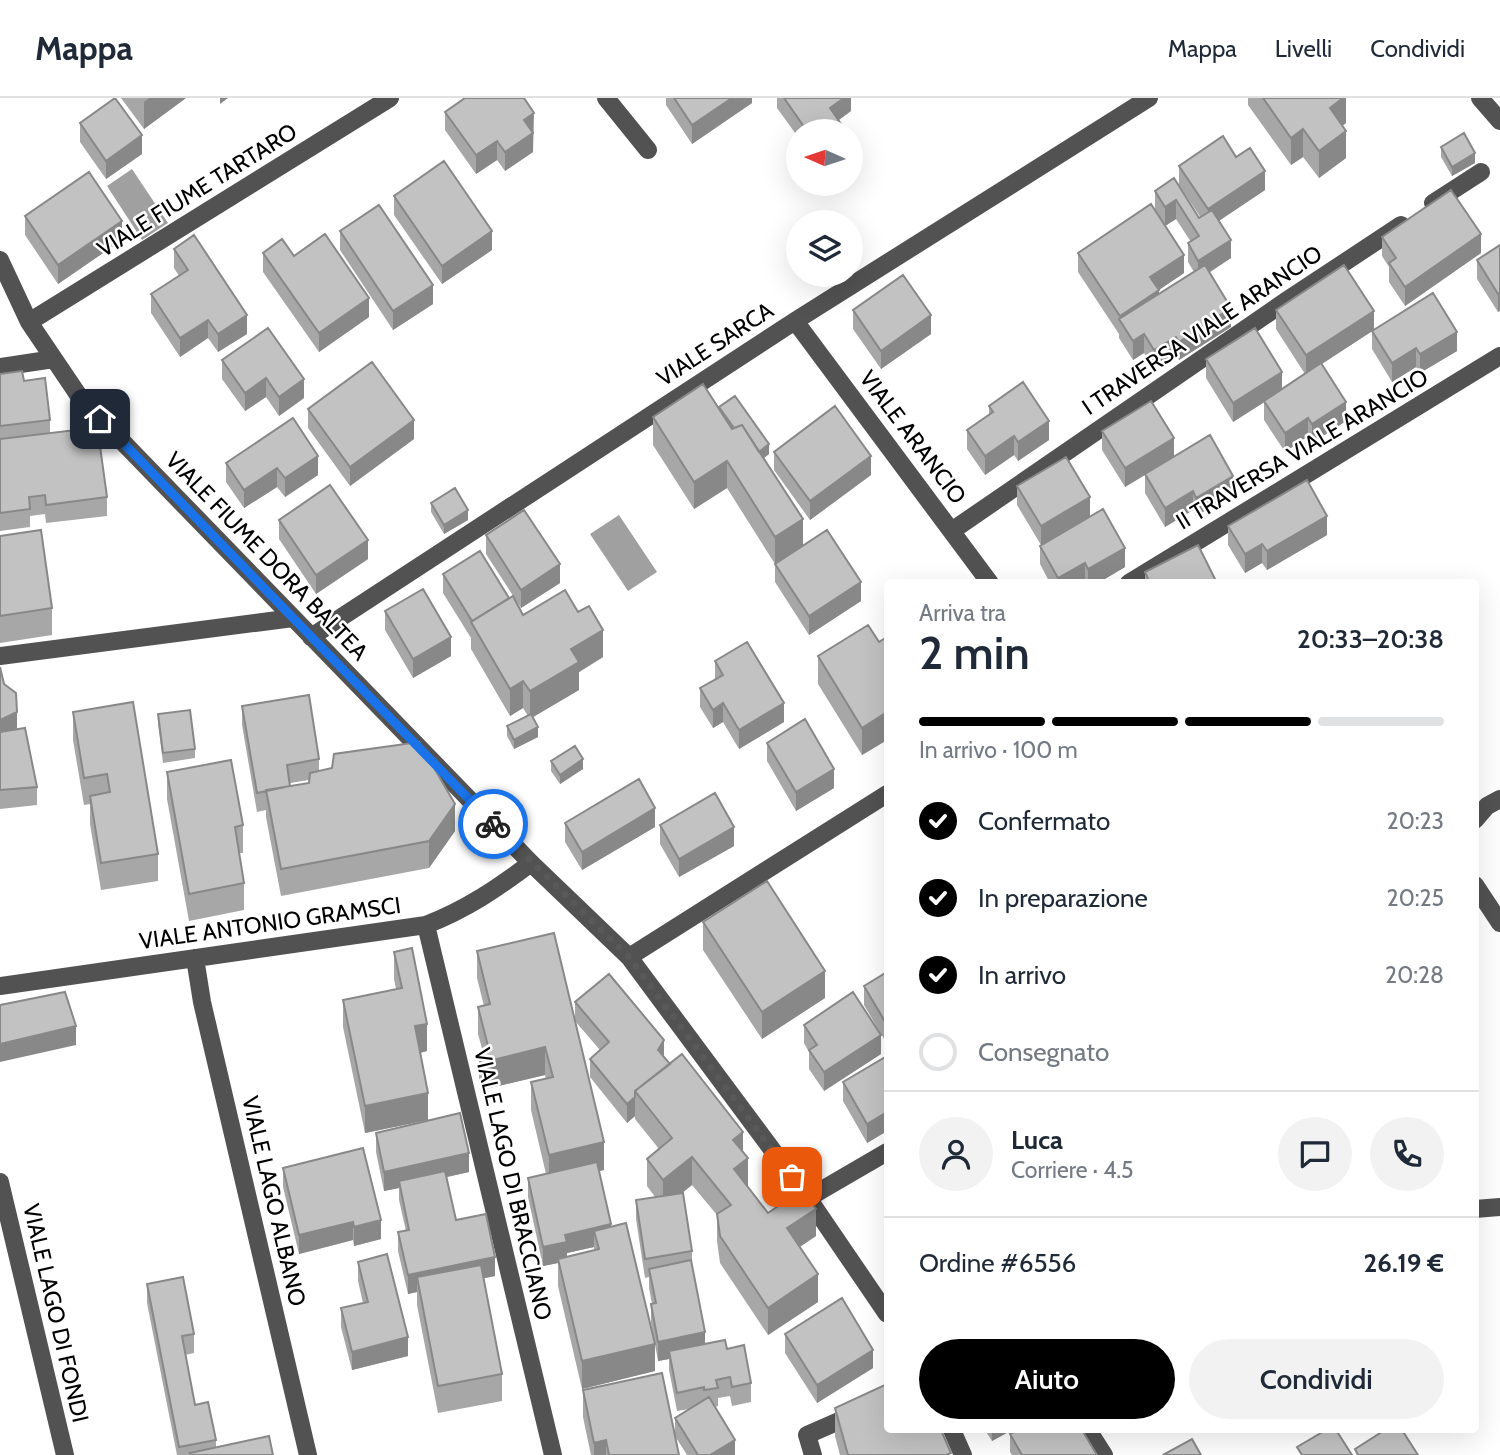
<!DOCTYPE html>
<html lang="it">
<head>
<meta charset="utf-8">
<style>
  body { margin:0; font-family:Cabin,sans-serif; background:#f2f2f3; color:#1f2937; height:100vh; display:flex; flex-direction:column; font-size:26px; white-space:nowrap }
  * { box-sizing:border-box; margin:0 }
  p { font-size:23px; color:#747a83 }
  .icon { flex:none; width:38px; height:38px; fill:none; stroke:currentColor; stroke-width:2; stroke-linecap:round; stroke-linejoin:round }
  .map { position:relative; flex:1; overflow:hidden }
  .side { position:absolute; left:884px; top:481px; width:595px; height:854px; display:flex; flex-direction:column; background:#fff; border-radius:7px; box-shadow:0 7px 28px #0002 }
  .side>* { flex:none }
  .needle { width:46px; rotate:273deg }
  .buttons { position:absolute; left:786px; top:21px; display:grid; gap:14px }
  .buttons a { display:grid; place-items:center; width:77px; height:77px; border-radius:50%; background:#fff; box-shadow:0 7px 28px #0002; font-size:35px }
  .pin { position:absolute; display:grid; place-items:center; width:60px; height:60px; color:#fff; margin:-30px; border-radius:14px; box-shadow:0 4px 10px #0006 }
  .courier { position:absolute; display:grid; place-items:center; width:70px; height:70px; margin:-35px; border:5px solid #1a73e8; border-radius:50%; background:#fff; color:#222; box-shadow:0 2px 9px #0007 }
  .overview em { font-style:normal; font-weight:600 }
  .overview div { display:flex; flex-direction:column-reverse }
  .overview { display:flex; align-items:center; justify-content:space-between; height:119px; padding:0 35px }
  h1 { font-size:46px; font-weight:600; line-height:52px }
  .bar { display:grid; grid-template-columns:repeat(4,1fr); gap:10px 7px; align-content:center; height:84px; padding:0 35px }
  .bar i { height:9px; border-radius:5px; background:#e0e1e3 }
  .bar .selected { background:#000 }
  .bar p { grid-column:span 4 }
  .line { display:flex; align-items:center; gap:18px; padding:0 35px; border-top:2px solid #e0e1e3 }
  .line div { flex:1 }
  .round { display:grid; place-items:center; flex:none; width:74px; height:74px; border-radius:37px; background:#f2f2f3 }
  ol { padding:0 35px; list-style:none }
  li { display:flex; align-items:center; gap:21px; height:77px }
  li p { margin-inline-start:auto }
  li .icon { padding:7px; border-radius:50%; background:#000; color:#fff; stroke-width:4 }
  li:last-child { color:#747a83 }
  li i { width:38px; height:38px; border:4px solid #e0e1e3; border-radius:50% }
  .primary-button { display:flex; gap:14px; margin-top:auto; padding:14px 35px }
  .primary-button a { flex:1; height:80px; border-radius:42px; background:#000; color:#fff; font-size:28px; font-weight:600; line-height:80px; text-align:center }
  .primary-button a+a { background:#f2f2f3; color:#1f2937 }
  header { display:flex; align-items:center; gap:42px; box-sizing:border-box; height:98px; padding:0 35px; background:#fff; border-bottom:2px solid #e0e1e3 }
  header strong { font-size:33px }
  nav { display:flex; gap:38px; margin-inline-start:auto; font-size:24px }
  .map>svg:first-child { display:block }
</style>
</head>
<body>
<header>
<strong>Mappa</strong>
<nav><a>Mappa</a><a>Livelli</a><a>Condividi</a></nav>
</header>
<div class="map">
<svg width="1500" height="1357" viewBox="0 0 1500 1357">
  <rect width="100%" height="100%" fill="#fff"/>
  <!-- water -->
  <path fill="#a0a0a0" d="M132,71L168,125L142,142L107,88Z
    M619,417L657,474L628,493L590,436Z"/>
  <g fill="none" stroke-linecap="round" stroke-linejoin="round">
    <!-- minor -->
    <path stroke="#525252" stroke-width="18" d="M606,0L648,52
      M1480,0L1500,23
      M1433,105L1481,74
      M0,162L29,224L81,301L531,765L629,859L808,1100L887,1216
      M795,223L990,485
      M29,224L390,0
      M0,269L54,261
      M953,432L1286,203L1401,127
      M1129,485L1500,258
      M311,539L795,223L1149,0
      M0,558L293,520
      M1475,722L1487,708L1500,701
      M1475,787L1500,825
      M426,827L553,1357
      M629,859L887,696
      M195,860L202,904L308,1357
      M0,888L426,827C467,811 496,791 531,765
      M0,1084L65,1357
      M808,1100L887,1054
      M1475,1111L1500,1109
      M952,1332L963,1357
      M1088,1332L1104,1357
      M813,1357L807,1337L887,1302"/>
  </g>
  <!-- wall -->
  <path fill="#a7a7a7" fill-rule="evenodd" d="M121,0H186L144,31Z
    M666,0H752V5L692,46L666,7Z
    M777,0H851V13L839,22L841,33H798V39L777,10Z
    M1248,0H1346V25L1342,28L1346,60L1319,80L1303,59L1291,67L1248,7Z
    M445,14L534,34L533,35V54L505,73L497,62L476,76L445,32Z
    M80,25L142,56L106,81L80,44Z
    M1441,49L1475,65L1452,78L1441,59Z
    M1236,59L1265,92L1219,123L1231,160L1209,175L1231,229L1179,262L1176,258L1154,271L1144,255L1133,262L1119,240V236L1078,174V155L1155,111V93L1174,80L1199,120H1201L1179,87V68ZM1176,121L1191,144L1188,145V164L1194,174L1159,196V192L1184,175L1165,128Z
    M394,98L492,152L442,186L394,117Z
    M25,118L122,142L58,186L25,137Z
    M340,133L433,206L393,232L340,152Z
    M1382,139L1481,155L1405,208L1389,184V169L1382,158Z
    M1500,147L1498,214L1477,181V162Z
    M174,151L247,236L218,254L208,240L180,259L151,215V196L179,178L174,170Z
    M263,155L369,219L319,254L263,174Z
    M853,212L931,236L881,271L853,231Z
    M1276,212L1374,231L1457,253L1420,275L1416,269L1392,284L1372,251V233L1322,266L1346,323L1312,345L1308,338L1285,354L1264,322V304L1233,324L1206,280V261L1282,291L1305,276L1276,231Z
    M222,262L304,281V300L279,318L266,299L245,313L222,281Z
    M0,276L24,283L50,322V335L86,349L107,399V418L46,425L45,416L30,418V429L0,433Z
    M989,308L1049,342L1018,363L1014,357L985,377L967,351V332L989,317Z
    M719,309L769,356L764,360L803,448L861,503L809,537L775,484V466L727,390L694,411L653,347V319L719,311Z
    M308,311L414,341L350,388L308,330Z
    M293,320L318,377L285,399L277,389L244,410L226,384V365Z
    M1102,333L1174,358L1233,396L1196,418L1193,412L1165,429L1145,395V377L1125,389L1102,352Z
    M774,354L871,377L810,422L774,372Z
    M1017,388L1090,418L1041,447L1017,407Z
    M431,405L468,422L444,436L431,414Z
    M279,422L368,461L316,496L279,441Z
    M1228,428L1327,437L1267,472L1262,465L1245,475L1228,447Z
    M486,437L560,485L521,510L486,456Z
    M0,438L52,510V537L0,545Z
    M1040,448L1125,469L1098,485H1085V484L1083,485H1050L1040,466Z
    M1145,474L1217,485H1145Z
    M443,476L509,500L523,517L603,559L579,574V592L532,619L538,639L514,651L507,638V628L528,618L523,610L510,618L471,551V540L443,495Z
    M385,513L451,558L413,580L385,532Z
    M887,539V642L862,657L818,586V558L879,544Z
    M715,563L784,624L739,651L723,624L713,630L700,609V590L715,582Z
    M0,569L17,631L37,689V707L0,711Z
    M242,608L319,661V673L455,733L429,770L281,798L266,719V712L257,714L242,627ZM309,682V685L290,688V685Z
    M73,614L158,756V783L101,792L90,726V706L84,707L73,642Z
    M158,616L195,651V660L163,665L158,626Z
    M767,645L834,690L796,713L767,663Z
    M551,663L583,671L560,686L551,673Z
    M167,674L243,727V755H239L244,785V812L189,823L167,701Z
    M565,725L655,729L582,772L565,744Z
    M660,727L734,748L679,779L660,746Z
    M703,824L825,900L762,941L703,852Z
    M477,853L575,923V904L664,959L743,1054L748,1088L747,1089L768,1115L816,1138L800,1149L818,1204L768,1237L720,1165L717,1143V1117L692,1087L682,1095L692,1153V1170L705,1246L727,1251L751,1285V1304L732,1308L730,1298L718,1300V1308L715,1309L735,1357H687L675,1338V1320L689,1311L677,1313L669,1272V1261L658,1263L651,1225V1206H652L649,1190V1179L645,1180L636,1121V1102L655,1099L647,1088V1061L659,1051L635,1021V1018L627,1025L590,979V961L600,952L575,923L604,1072L599,1073L611,1129L655,1273L582,1291L558,1188V1165L543,1168L528,1099V1080L546,1076L531,1012V984L546,981L545,977L481,992L479,982V954H483L478,936V909L484,908L477,880ZM594,1149V1152L567,1159V1155Z
    M394,854L427,953L420,955L428,1022L365,1035L343,929V902L396,891L394,881Z
    M887,874V946L864,907V888Z
    M804,927L881,956L824,993L809,971V954L804,945Z
    M887,958V1033L867,1045L843,1003V984Z
    M376,1035L469,1074L447,1079L456,1122L495,1178L483,1180L502,1276V1303L438,1315L417,1207V1194L408,1196L398,1153V1134L406,1133L399,1102V1090L384,1093L376,1054Z
    M283,1070L381,1141L354,1148L353,1142L299,1156L283,1089Z
    M358,1164L408,1258L352,1272L341,1229V1210L363,1205L358,1183Z
    M147,1186L194,1236V1255L185,1257L195,1307L216,1342V1350L273,1357H177L147,1205Z
    M785,1236L873,1270L817,1305L785,1255Z
    M583,1292L679,1357H591L583,1319Z
    M835,1310L951,1357H840L835,1338Z
    M985,1332H1012L992,1343Z
    M1010,1336L1097,1357H1012L1010,1354Z"/>
  <!-- shaded-wall -->
  <path fill="#888" d="M149,0H186L144,31V4Z
    M220,0H228L220,6Z
    M732,0H752V5L692,46V27Z
    M844,0H851V13L830,28V10Z
    M1343,0H1346V25L1330,37V10Z
    M534,15L533,54L505,73V54L524,22Z
    M841,26V33H830Z
    M1303,31V59L1291,67V40Z
    M1346,33V60L1319,80V53Z
    M142,37V56L106,81V63Z
    M497,43V62L476,76V57Z
    M1475,55V65L1452,78V69Z
    M1265,73V92L1208,130V111Z
    M1176,102V121L1165,128V109Z
    M122,123V142L58,186V167Z
    M492,133V152L442,186V168Z
    M1481,136V155L1405,208V189Z
    M1231,142V160L1198,181V163Z
    M1184,157V175L1150,198V179Z
    M433,187V206L393,232V213Z
    M1159,192V211L1120,223V218Z
    M1500,194V213L1498,214V196Z
    M369,200V219L319,254V235Z
    M1231,210V229L1179,262V244Z
    M1374,213V232L1306,276V257Z
    M247,217V236L218,254V236Z
    M931,217V236L881,271V253Z
    M208,222V240L180,259V240Z
    M1457,234V253L1420,275V256Z
    M1144,236V255L1133,262V243Z
    M1176,239V258L1154,271V252Z
    M1416,250V269L1392,284V265Z
    M1282,274V293L1233,324V305Z
    M266,280V299L245,313V295Z
    M304,281V300L279,318V299Z
    M1346,304V323L1312,345V326Z
    M1308,320V338L1285,354V335Z
    M414,322V341L350,388V369Z
    M1049,323V342L1018,363V344Z
    M1014,338V357L985,377V358Z
    M1174,340V359L1125,389V370Z
    M769,346V356L754,367V358Z
    M318,358V377L285,399V380Z
    M871,358V377L810,422V403Z
    M727,363V390L694,411V384Z
    M277,370V389L244,410V392Z
    M1233,378V396L1196,418V400Z
    M1193,393V412L1165,429V410Z
    M1090,399V418L1041,447V428Z
    M468,412V422L444,436V427Z
    M1327,418V437L1267,472V453Z
    M803,421V449L775,466V439Z
    M368,442V461L316,496V477Z
    M1262,446V465L1245,475V456Z
    M1125,450V469L1098,485H1088V471Z
    M1085,465V484L1083,485H1058V480Z
    M560,466V485L521,510V492Z
    M861,484V503L809,537V518Z
    M603,532V559L579,574V592L530,621V593L571,551Z
    M451,539V558L413,580V561Z
    M523,583V610L510,618V591Z
    M723,605V624L713,630V612Z
    M784,605V624L739,651V632Z
    M17,614V632L0,641V622Z
    M887,614V642L862,657V630Z
    M538,629V639L514,651V642Z
    M583,661V671L560,686V677Z
    M834,671V690L796,713V694Z
    M455,706V733L429,770V743Z
    M655,710V729L582,772V754Z
    M734,729V748L679,779V761Z
    M825,873V900L762,941V914Z
    M427,926V953L415,956V928Z
    M76,928V947L0,964V946Z
    M881,937V956L824,993V974Z
    M664,942V961L658,952Z
    M545,949V977L481,992V965Z
    M428,995V1022L365,1035V1008Z
    M635,999V1018L627,1025V1006Z
    M887,1014V1033L867,1045V1026Z
    M743,1034V1061L733,1042Z
    M604,1044V1072L549,1085V1057Z
    M469,1055V1074L401,1089L399,1083V1090L384,1093V1074Z
    M692,1059V1087L663,1110V1082Z
    M748,1060V1088L734,1099V1071Z
    M816,1111V1138L787,1157V1130Z
    M381,1122V1141L354,1148V1129Z
    M353,1124V1142L299,1156V1137Z
    M611,1126V1145L594,1133V1149L567,1155V1163L558,1161V1165L543,1168V1149L565,1137Z
    M495,1159V1178L419,1194L417,1179V1194L408,1196V1177Z
    M818,1176V1204L768,1237V1210Z
    M705,1234V1253H669V1261L658,1263V1244Z
    M408,1239V1258L352,1272V1254Z
    M655,1246V1273L582,1291V1263Z
    M873,1252V1270L817,1305V1287Z
    M992,1332H1012L992,1343Z
    M606,1342V1357H594V1345Z
    M735,1342V1357H710Z"/>
  <!-- building -->
  <path fill="#c2c2c2" stroke="#888" stroke-width="2" d="M115,0L142,37L106,63L80,25Z
    M465,0H524L534,15L524,22L533,35L505,54L497,43L476,57L445,14Z
    M674,0H732L692,27Z
    M784,0H844L830,10L841,26L830,33H807Z
    M1263,0H1343L1330,10L1346,33L1319,53L1303,31L1291,40Z
    M1464,35L1475,55L1452,69L1441,49Z
    M1223,38L1236,59L1250,50L1265,73L1208,111L1179,68Z
    M444,63L492,133L442,168L394,98Z
    M89,74L122,123L58,167L25,118Z
    M1174,80L1199,120L1212,112L1231,142L1198,163L1188,145L1199,138L1176,102L1165,109L1155,93Z
    M1451,92L1481,136L1405,189L1389,165L1396,160L1382,139Z
    M1151,106L1184,157L1150,179L1159,192L1120,218L1078,155Z
    M379,107L433,187L393,213L340,133Z
    M325,136L369,200L319,235L263,155L282,141L294,158Z
    M194,137L247,217L218,236L208,222L180,240L151,196L188,172L174,151Z
    M1500,147V194L1498,196L1477,162Z
    M1205,167L1231,210L1179,244L1176,239L1154,252L1144,236L1133,243L1119,221Z
    M1344,167L1374,213L1306,257L1276,212Z
    M903,177L931,217L881,253L853,212Z
    M1433,195L1457,234L1420,256L1416,250L1392,265L1372,233Z
    M268,230L304,281L279,299L266,280L245,295L222,262Z
    M1255,230L1282,274L1233,305L1206,261Z
    M372,264L414,322L350,369L308,311Z
    M1321,265L1346,304L1312,326L1308,320L1285,335L1264,303Z
    M22,273L24,283L45,280L50,322L0,328V276Z
    M1023,284L1049,323L1018,344L1014,338L985,358L967,332L993,314L989,308Z
    M703,286L732,331L742,327L803,421L775,439L727,363L694,384L653,319Z
    M735,298L769,346L759,354L742,327L734,330L719,309Z
    M1151,303L1174,340L1125,370L1102,333Z
    M835,308L871,358L810,403L774,354Z
    M293,320L318,358L285,380L277,370L244,392L226,365Z
    M84,331L86,349L100,348L107,399L46,407L45,397L29,399L30,411L0,415V341Z
    M1210,337L1233,378L1196,400L1193,393L1165,410L1145,376Z
    M1066,359L1090,399L1041,428L1017,388Z
    M1307,382L1327,418L1267,453L1262,446L1245,456L1228,428Z
    M330,387L368,442L316,477L279,422Z
    M455,390L468,412L444,427L431,405Z
    M1103,411L1125,450L1088,471L1085,465L1058,480L1040,448Z
    M524,412L560,466L521,492L486,437Z
    M41,432L52,510L0,518V438Z
    M827,432L861,484L809,518L775,466Z
    M1198,447L1217,485H1150L1145,474Z
    M480,453L509,500L472,523L443,476Z
    M423,491L451,539L413,561L385,513Z
    M565,492L578,514L589,508L603,532L571,551L579,564L530,593L523,583L510,591L471,524L513,498L523,517Z
    M868,527L879,544L887,539V614L862,630L818,558Z
    M747,544L784,605L739,632L723,605L713,612L700,590L723,577L715,563Z
    M0,569L4,586L16,595L17,614L0,622Z
    M309,597L319,661L287,667L290,688L257,695L242,608Z
    M133,604L158,756L101,765L90,698L110,694L107,676L84,680L73,614Z
    M190,612L195,651L163,655L158,616Z
    M531,616L538,629L514,642L507,628Z
    M805,621L834,671L796,694L767,645Z
    M25,630L37,689L0,692V634Z
    M419,644L455,706L429,743L281,771L266,692L309,685L310,675L332,670L334,656Z
    M575,648L583,661L560,677L551,663Z
    M231,662L243,727L235,729L244,785L189,796L167,674Z
    M639,681L655,710L582,754L565,725Z
    M715,695L734,729L679,761L660,727Z
    M767,783L825,873L762,914L703,824Z
    M554,835L604,1044L549,1057L531,984L553,979L545,949L481,965L479,954L489,952L478,909L490,906L477,853Z
    M412,850L427,926L415,928L428,995L365,1008L343,902L402,890L394,854Z
    M887,874V927L864,888Z
    M609,876L664,942L658,952L670,966L635,993V999L627,1006L590,961L609,944L575,904Z
    M65,894L76,928L0,946V907Z
    M853,894L881,937L824,974L809,952L817,947L804,927Z
    M682,956L743,1034L733,1042L748,1060L734,1071L768,1115L803,1091L816,1111L787,1130L818,1176L768,1210L720,1138L717,1116L731,1107L692,1059L663,1082L647,1061L672,1040L635,993Z
    M887,958V1014L867,1026L843,984Z
    M460,1015L469,1055L384,1074L376,1035Z
    M363,1050L381,1122L354,1129L353,1124L299,1137L283,1070Z
    M597,1064L611,1126L565,1137L567,1144L543,1149L528,1080Z
    M445,1073L456,1122L486,1116L495,1159L408,1177L398,1134L409,1132L399,1083Z
    M683,1095L692,1153L645,1161L636,1102Z
    M626,1125L655,1246L582,1263L558,1161L599,1151L594,1133Z
    M387,1156L408,1239L352,1254L341,1210L368,1204L358,1164Z
    M691,1162L705,1234L658,1244L651,1206L656,1205L649,1171Z
    M481,1167L502,1276L438,1288L417,1179Z
    M183,1179L194,1236L182,1238L195,1307L208,1304L216,1342L179,1349L147,1186Z
    M842,1200L873,1252L817,1287L785,1236Z
    M725,1242L727,1251L744,1247L751,1285L732,1289L730,1279L716,1282L718,1290L704,1292V1289L677,1295L669,1253Z
    M662,1275L679,1357H609L606,1342L594,1345L583,1292Z
    M887,1286V1332H941L951,1355L946,1357H848L835,1310Z
    M709,1299L735,1342L710,1357H698L675,1320Z
    M1018,1332H1082L1097,1357H1022L1010,1336Z
    M1326,1332H1336L1352,1357H1302L1297,1349Z
    M1385,1332H1402L1418,1357H1358L1355,1351Z
    M269,1338L273,1357H191L190,1355Z
    M1192,1341L1201,1357H1163Z"/>
  <g fill="none" stroke-linecap="round" stroke-linejoin="round">
    <!-- done -->
    <path stroke="#595959" stroke-width="7" stroke-dasharray="0 12.6" d="M493,726L629,859L792,1079"/>
    <!-- route -->
    <path stroke="#1a73e8" stroke-width="9" d="M100,321L493,726"/>
  </g>
  <g text-anchor="middle" dominant-baseline="central" stroke-width="5" stroke-linejoin="round" paint-order="stroke">
    <!-- street labels -->
    <g font-size="23" fill="#000" stroke="#fff">
      <text transform="translate(197 92) rotate(-32)">VIALE FIUME TARTARO</text>
      <text transform="translate(1202 232) rotate(-34)">I TRAVERSA VIALE ARANCIO</text>
      <text transform="translate(715 246) rotate(-33)">VIALE SARCA</text>
      <text transform="translate(913 339) rotate(53)">VIALE ARANCIO</text>
      <text transform="translate(1302 351) rotate(-31)">II TRAVERSA VIALE ARANCIO</text>
      <text transform="translate(267 458) rotate(46)">VIALE FIUME DORA BALTEA</text>
      <text transform="translate(270 825) rotate(-8)">VIALE ANTONIO GRAMSCI</text>
      <text transform="translate(513 1086) rotate(77)">VIALE LAGO DI BRACCIANO</text>
      <text transform="translate(274 1103) rotate(77)">VIALE LAGO ALBANO</text>
      <text transform="translate(56 1215) rotate(77)">VIALE LAGO DI FONDI</text>
    </g>
  </g>
</svg>
<div class="buttons">
<a><svg class="needle" viewBox="-14 -14 28 28"><path d="M0-13l5 13h-10z" fill="#e53935"/><path d="M0 13l5-13h-10z" fill="#747a83"/></svg></a>
<a><svg class="icon" aria-label="layers" viewBox="0 0 24 24"><path d="M12 4l9 5-9 5-9-5zM3 14l9 5 9-5"/></svg></a>
</div>
<div class="pin" style="left:792px;top:1079px;background:#ea580c"><svg class="icon" aria-label="bag" viewBox="0 0 24 24"><path d="M5 8h14l-1 12H6zM9 8a3 3 0 0 1 6 0"/></svg></div>
<div class="pin" style="left:100px;top:321px;background:#1f2937"><svg class="icon" aria-label="home" viewBox="0 0 24 24"><path d="M3 11l9-7 9 7M6 9v11h12V9"/></svg></div>
<div class="courier" style="left:493px;top:726px"><svg class="icon" aria-label="bike" viewBox="0 0 24 24"><circle cx="6" cy="16" r="4"/><circle cx="18" cy="16" r="4"/><path d="M6 16l4-8h5l3 8M10 8l3 8H6M13 5h3"/></svg></div>
<section class="side">
<div class="overview"><div><h1>2 min</h1><p>Arriva tra</p></div><em>20:33–20:38</em></div>
<div class="bar"><i class="selected"></i><i class="selected"></i><i class="selected"></i><i></i><p>In arrivo · 100 m</p></div>
<ol>
<li><svg class="icon" aria-label="check" viewBox="0 0 24 24"><path d="M5 12l5 5 9-10"/></svg>Confermato<p>20:23</p></li>
<li><svg class="icon" aria-label="check" viewBox="0 0 24 24"><path d="M5 12l5 5 9-10"/></svg>In preparazione<p>20:25</p></li>
<li><svg class="icon" aria-label="check" viewBox="0 0 24 24"><path d="M5 12l5 5 9-10"/></svg>In arrivo<p>20:28</p></li>
<li><i></i>Consegnato</li>
</ol>
<div class="line" style="height:126px"><a class="round"><svg class="icon" aria-label="person" viewBox="0 0 24 24"><circle cx="12" cy="8" r="4"/><path d="M4 21q1-7 8-7t8 7"/></svg></a><div><b>Luca</b><p>Corriere · 4.5</p></div><a class="round"><svg class="icon" aria-label="chat" viewBox="0 0 24 24"><path d="M4 5h16v11H9l-5 4z"/></svg></a><a class="round"><svg class="icon" aria-label="phone" viewBox="0 0 24 24"><path d="M5 4h4l2 5-3 2q2 4 5 5l2-3 5 2v4C11 20 4 13 5 4z"/></svg></a></div>
<div class="line" style="height:91px"><div>Ordine #6556</div><b>26.19 €</b></div>
<div class="primary-button"><a>Aiuto</a><a>Condividi</a></div>
</section>
</div>
</body>
</html>
